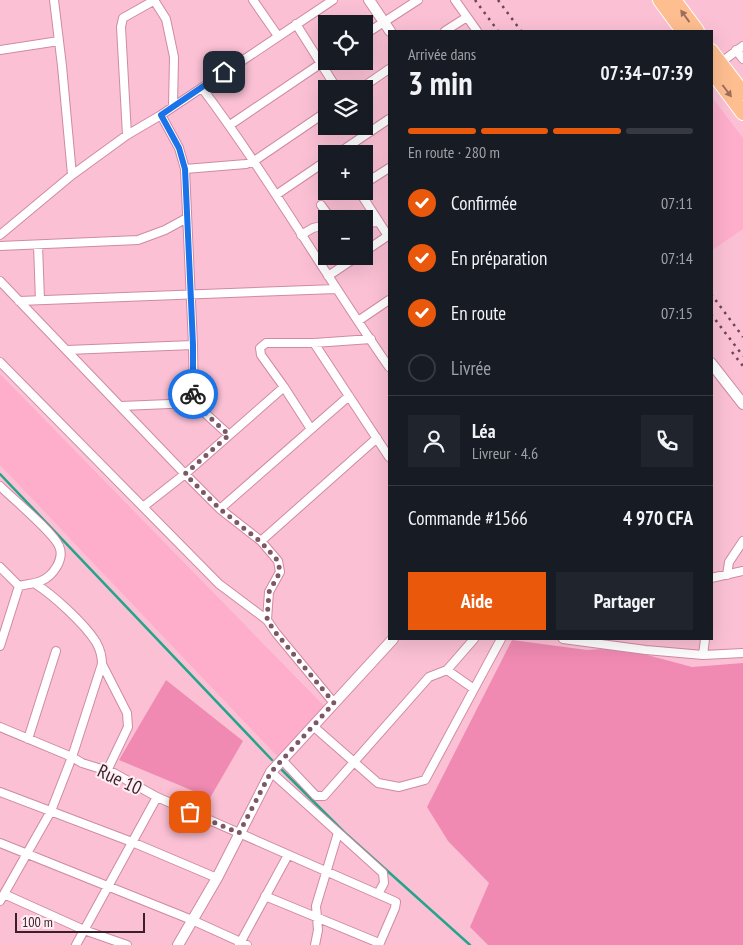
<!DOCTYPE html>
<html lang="fr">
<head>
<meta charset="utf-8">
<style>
  body { margin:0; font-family:"PT Sans Narrow",sans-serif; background:#20242c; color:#f1f3f6; height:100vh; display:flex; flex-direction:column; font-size:19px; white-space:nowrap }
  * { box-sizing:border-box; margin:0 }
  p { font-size:16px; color:#9ea1a6 }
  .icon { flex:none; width:28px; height:28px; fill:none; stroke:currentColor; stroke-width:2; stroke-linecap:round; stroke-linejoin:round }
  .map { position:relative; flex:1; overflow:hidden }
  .sheet { position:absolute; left:388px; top:30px; width:325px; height:610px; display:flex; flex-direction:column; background:#171b24; border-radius:0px; box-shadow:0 5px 20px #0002 }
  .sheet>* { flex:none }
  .tools { position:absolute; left:318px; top:15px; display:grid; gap:10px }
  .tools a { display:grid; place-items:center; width:55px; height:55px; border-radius:0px; background:#171b24; box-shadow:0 5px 20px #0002; font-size:25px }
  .scale { position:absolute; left:15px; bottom:12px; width:130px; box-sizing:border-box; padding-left:5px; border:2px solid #3a1f2a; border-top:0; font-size:14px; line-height:18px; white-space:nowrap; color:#3a1f2a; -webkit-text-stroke:4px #ffeff4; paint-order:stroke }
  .pin { position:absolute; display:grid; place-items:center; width:42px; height:42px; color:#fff; margin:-21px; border-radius:10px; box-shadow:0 2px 8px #0006 }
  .courier { position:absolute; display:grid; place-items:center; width:50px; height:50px; margin:-25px; border:4px solid #1a73e8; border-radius:50%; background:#fff; color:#222; box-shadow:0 1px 6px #0007 }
  .summary em { font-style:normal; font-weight:700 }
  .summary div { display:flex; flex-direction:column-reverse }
  .summary { display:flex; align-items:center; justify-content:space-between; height:85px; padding:0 20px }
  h1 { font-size:32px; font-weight:700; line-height:38px }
  .bar { display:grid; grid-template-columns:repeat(4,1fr); gap:8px 5px; align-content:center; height:60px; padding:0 20px }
  .bar i { height:6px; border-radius:4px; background:#363941 }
  .bar .on { background:#ea580c }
  .bar p { grid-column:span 4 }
  .line { display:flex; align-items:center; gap:12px; padding:0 20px; border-top:1px solid #363941 }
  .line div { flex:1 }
  .round { display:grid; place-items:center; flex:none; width:52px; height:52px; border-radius:0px; background:#20242c }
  ol { padding:0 20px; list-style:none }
  li { display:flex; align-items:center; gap:15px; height:55px }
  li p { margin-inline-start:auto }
  li .icon { padding:5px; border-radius:50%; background:#ea580c; color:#fff; stroke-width:4 }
  li:last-child { color:#9ea1a6 }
  li i { width:28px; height:28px; border:2px solid #363941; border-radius:50% }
  .button { display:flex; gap:10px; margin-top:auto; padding:10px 20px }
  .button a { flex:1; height:58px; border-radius:0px; background:#ea580c; color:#fff; font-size:20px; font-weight:700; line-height:58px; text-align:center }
  .button a+a { background:#20242c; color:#f1f3f6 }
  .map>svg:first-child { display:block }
</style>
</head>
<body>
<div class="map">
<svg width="743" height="945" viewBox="0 0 743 945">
  <rect width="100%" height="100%" fill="#fbc0d4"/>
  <!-- built -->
  <path fill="#feaecb" d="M711,96L743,138V229L711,251Z
    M0,374L325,707L278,757L0,465Z"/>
  <!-- green -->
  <path fill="#f08ab2" d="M512,640L587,650L621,648L692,667L743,663V945H488L470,927L489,883L448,841L427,807Z
    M166,680L243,741L210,798L119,760Z"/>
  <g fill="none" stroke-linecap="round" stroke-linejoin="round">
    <!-- stream -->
    <path stroke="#24a48b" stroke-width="2.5" d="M0,474L272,760
      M282,770L344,832L470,945"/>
    <!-- minor casing -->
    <g stroke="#d08aa4" stroke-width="10">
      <path id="minor" d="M54,0L62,66L72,175
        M154,0L166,19L174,57L173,106
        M253,0L278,36
        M455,0L477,31
        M296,24L337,89
        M445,31L467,17
        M364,35L418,0
        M0,50L59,41
        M736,50L743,59
        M720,63L743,46
        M202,88C269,178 325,275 389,367
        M360,89L389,69
        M161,115L179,148L185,169L193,345L194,403
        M230,125L326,60
        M127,135L121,27L123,18L155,0
        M337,154L389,119
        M185,169L246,164L254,161L326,112
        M364,184L389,168
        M359,191L388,236
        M276,195L326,161
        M321,205L331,219
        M364,223L379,222
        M0,235L72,175L127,135L161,115L333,0
        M301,235L313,228L326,225
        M38,245L40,300
        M0,246L138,240L165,230L187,218
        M364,252L389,235
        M328,276L358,256
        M0,281L185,474L220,509L261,541L278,561L280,572L269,592L267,620L276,633L334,703
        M19,301L336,289
        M358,321L389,300
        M314,343L389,457
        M67,350L193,345
        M0,362L219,584L267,620
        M121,406L194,403L229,435
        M311,429L284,387L261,355L260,348L266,343H314L371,339
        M0,486C13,499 53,532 59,546C65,559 53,576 41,581C34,584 26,584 19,586L0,646
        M143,507L185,474L284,387
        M220,509L349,396
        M261,541L377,438
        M0,567L19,586
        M727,575L729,562L743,541
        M711,578L743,571
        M563,639L646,650L703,655L743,653
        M703,655L705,639
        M102,664L127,713L128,727L107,771
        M447,670L474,689
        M313,726L378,783L399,787L425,780L501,639
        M0,727L72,757L82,763L114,773L157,797L396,902L395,908L379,945
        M28,739L56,651
        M282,760L316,796H324L429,677L447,670L474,639
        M271,772L383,873L384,883L378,894
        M0,792L132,842L217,878
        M0,843L192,920L247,945
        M4,894L84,930L127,945
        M265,896L379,943
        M0,901L51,811L72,757L102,664C102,656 100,649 96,642C84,623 52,594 34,583
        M76,945L157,797
        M239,945L288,855
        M315,945L318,930L316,906L338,833"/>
    </g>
    <!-- tertiary casing -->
    <g stroke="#d08aa4" stroke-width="12">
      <path id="tertiary" d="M369,0L390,31
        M711,363L743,404
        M178,945L217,878L271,772L393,639"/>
    </g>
    <!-- trunk casing -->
    <g stroke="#fff" stroke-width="16">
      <path id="trunk" d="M660,0L683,31
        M674,0L697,31
        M711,51L743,93
        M711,70L743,113"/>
    </g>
    <!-- minor -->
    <use href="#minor" stroke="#fff" stroke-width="8"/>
    <!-- tertiary -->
    <use href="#tertiary" stroke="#fff" stroke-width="10"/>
    <!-- trunk -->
    <use href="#trunk" stroke="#febe90" stroke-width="14"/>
    <!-- rail -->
    <path stroke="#694654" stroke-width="2.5" stroke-dasharray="2.5 5" stroke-linecap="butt" d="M475,0L498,31
      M498,0L521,31
      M711,294L743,337
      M711,314L743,356
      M732,352L743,366"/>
  </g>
  <!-- one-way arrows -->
  <defs><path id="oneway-solid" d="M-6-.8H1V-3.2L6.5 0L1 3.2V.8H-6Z" transform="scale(1.25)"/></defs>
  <g fill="#9c6e5d">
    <use href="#oneway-solid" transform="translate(685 16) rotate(-126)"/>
    <use href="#oneway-solid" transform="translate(727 91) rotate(53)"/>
  </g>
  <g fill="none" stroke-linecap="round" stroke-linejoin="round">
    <!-- done -->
    <path stroke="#7e5766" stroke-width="5" stroke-dasharray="0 9" d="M190,812L239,833L271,772L334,703L276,633L267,620L269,592L280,572L278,561L261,542L220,509L185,474L229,435L194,403L193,394"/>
    <!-- route -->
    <path stroke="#1a73e8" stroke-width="6" d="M193,394V345L185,169L179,148L161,115L224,72"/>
  </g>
  <g text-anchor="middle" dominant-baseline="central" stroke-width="4" stroke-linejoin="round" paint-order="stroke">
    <!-- street labels -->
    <g font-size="19" fill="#3a1f2a" stroke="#ffeff4">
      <text transform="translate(120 779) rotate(25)">Rue 10</text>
    </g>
  </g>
</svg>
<div class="tools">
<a><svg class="icon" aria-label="locate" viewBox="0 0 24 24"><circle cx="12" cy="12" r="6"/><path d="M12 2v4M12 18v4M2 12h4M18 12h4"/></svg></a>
<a><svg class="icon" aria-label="layers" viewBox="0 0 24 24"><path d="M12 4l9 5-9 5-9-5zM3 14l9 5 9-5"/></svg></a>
<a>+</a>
<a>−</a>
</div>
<div class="scale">100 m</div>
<div class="pin" style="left:190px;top:812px;background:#ea580c"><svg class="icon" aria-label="bag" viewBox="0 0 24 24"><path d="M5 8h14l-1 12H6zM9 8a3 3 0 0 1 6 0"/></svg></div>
<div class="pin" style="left:224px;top:72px;background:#1f2937"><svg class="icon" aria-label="home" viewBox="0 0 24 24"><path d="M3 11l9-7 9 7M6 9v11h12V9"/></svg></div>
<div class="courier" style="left:193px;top:394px"><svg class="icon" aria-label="bike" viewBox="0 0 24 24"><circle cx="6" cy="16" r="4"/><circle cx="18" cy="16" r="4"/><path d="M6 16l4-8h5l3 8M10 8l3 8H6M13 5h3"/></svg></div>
<section class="sheet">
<div class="summary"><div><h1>3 min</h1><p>Arrivée dans</p></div><em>07:34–07:39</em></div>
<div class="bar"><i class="on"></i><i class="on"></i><i class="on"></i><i></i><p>En route · 280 m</p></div>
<ol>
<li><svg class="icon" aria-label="check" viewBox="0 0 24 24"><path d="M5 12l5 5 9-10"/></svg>Confirmée<p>07:11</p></li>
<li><svg class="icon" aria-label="check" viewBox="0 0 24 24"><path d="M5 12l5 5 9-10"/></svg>En préparation<p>07:14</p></li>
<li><svg class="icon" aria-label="check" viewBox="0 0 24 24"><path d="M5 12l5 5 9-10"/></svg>En route<p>07:15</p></li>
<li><i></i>Livrée</li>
</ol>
<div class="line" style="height:90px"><a class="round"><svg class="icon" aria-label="person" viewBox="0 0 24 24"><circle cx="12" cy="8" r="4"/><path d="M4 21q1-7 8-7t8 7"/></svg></a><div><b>Léa</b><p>Livreur · 4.6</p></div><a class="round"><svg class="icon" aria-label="phone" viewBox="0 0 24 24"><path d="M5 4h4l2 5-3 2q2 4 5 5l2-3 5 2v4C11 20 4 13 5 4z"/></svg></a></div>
<div class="line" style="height:65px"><div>Commande #1566</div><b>4 970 CFA</b></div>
<div class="button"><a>Aide</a><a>Partager</a></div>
</section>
</div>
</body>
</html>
